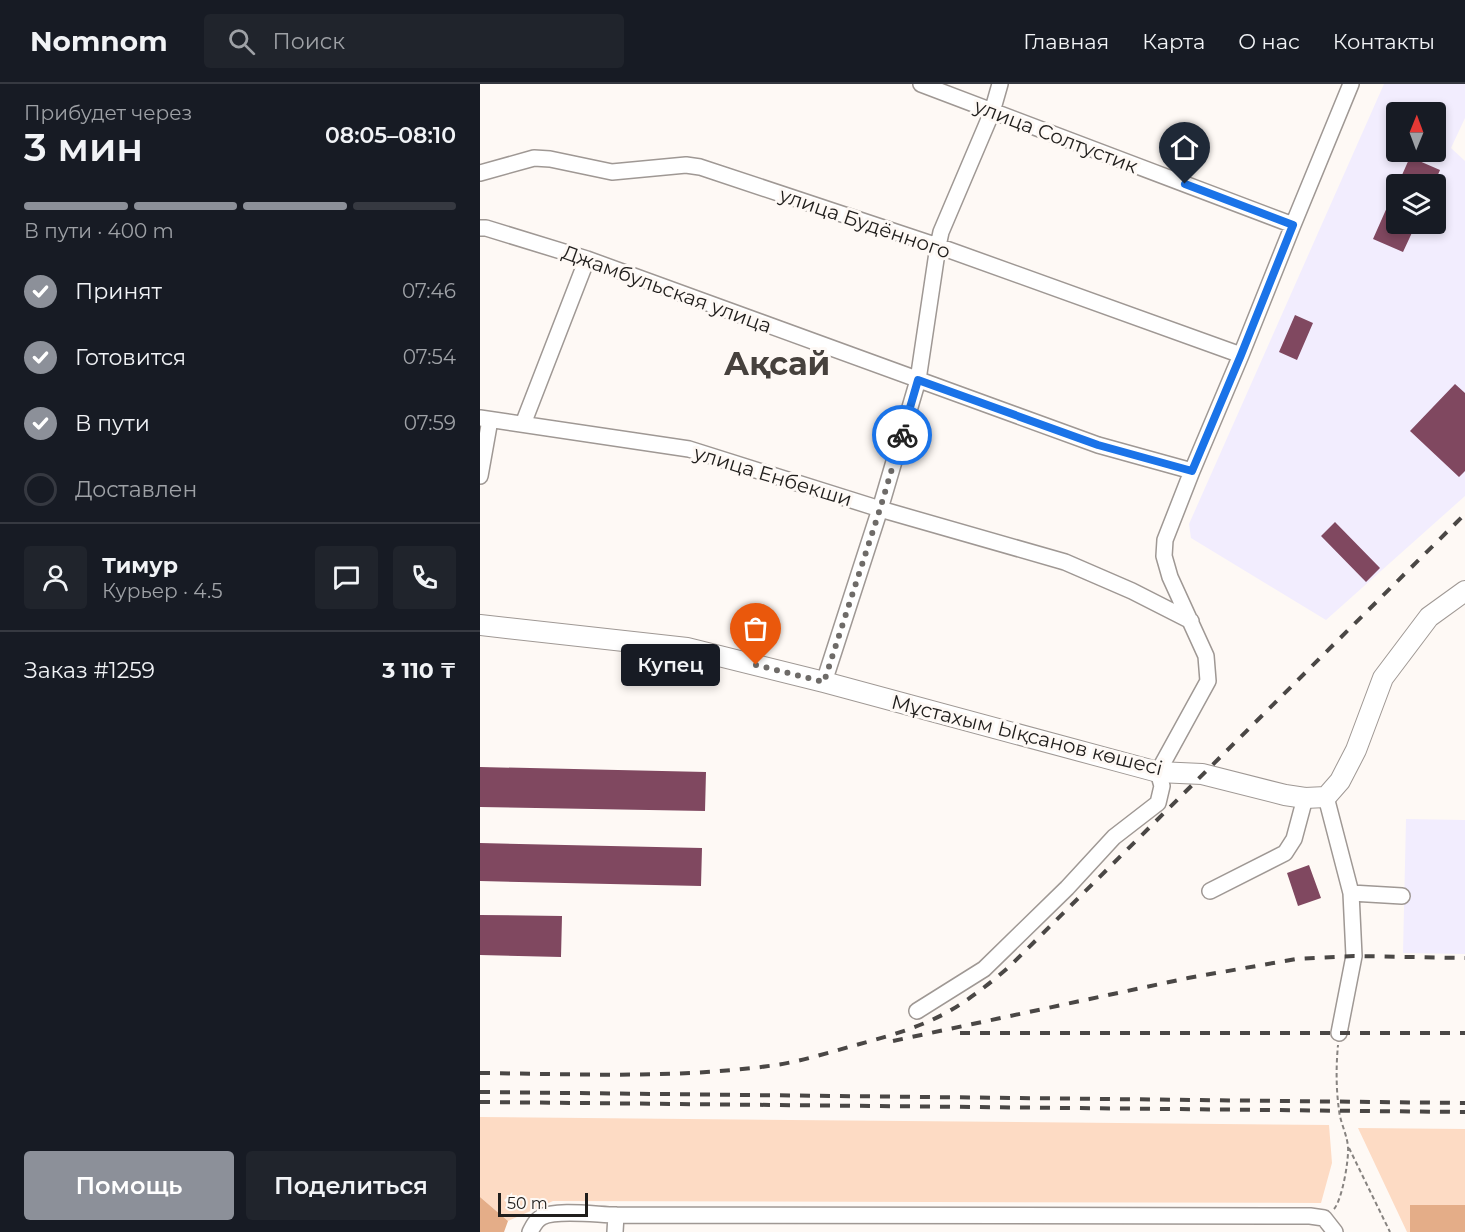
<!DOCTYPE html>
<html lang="ru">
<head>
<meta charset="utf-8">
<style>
  body { margin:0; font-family:Montserrat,sans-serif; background:#20242c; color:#f1f3f6; height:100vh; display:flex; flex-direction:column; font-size:22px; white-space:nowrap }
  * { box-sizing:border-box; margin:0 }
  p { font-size:20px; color:#9ea1a6 }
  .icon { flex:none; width:33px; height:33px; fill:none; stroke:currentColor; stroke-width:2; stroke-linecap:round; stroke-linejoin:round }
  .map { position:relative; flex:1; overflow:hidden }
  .drawer { display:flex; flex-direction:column; background:#171b24; width:480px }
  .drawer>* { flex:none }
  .needle { width:39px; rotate:1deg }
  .buttons { position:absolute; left:906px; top:18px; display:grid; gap:12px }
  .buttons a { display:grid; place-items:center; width:60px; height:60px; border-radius:6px; background:#171b24; box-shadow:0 3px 9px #0003; font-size:30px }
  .scale { position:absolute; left:18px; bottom:15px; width:90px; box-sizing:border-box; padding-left:6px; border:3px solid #201e1c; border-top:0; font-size:16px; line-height:21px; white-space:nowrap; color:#201e1c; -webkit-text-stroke:4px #fef9f5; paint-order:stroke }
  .pin { position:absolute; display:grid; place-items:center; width:51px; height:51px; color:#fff; margin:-62px -26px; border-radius:50% 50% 50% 0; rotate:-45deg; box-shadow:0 0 6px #0007 }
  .pin .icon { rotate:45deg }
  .courier { position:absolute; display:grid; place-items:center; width:60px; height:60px; margin:-30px; border:4px solid #1a73e8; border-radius:50%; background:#fff; color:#222; box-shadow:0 2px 8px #0007 }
  .bubble { position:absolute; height:42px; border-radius:6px; background:#171b24; box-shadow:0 3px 9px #0003; font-size:20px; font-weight:600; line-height:42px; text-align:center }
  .summary em { font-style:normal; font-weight:600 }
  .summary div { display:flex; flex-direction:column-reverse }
  .summary { display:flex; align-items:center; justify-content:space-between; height:102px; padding:0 24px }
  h1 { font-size:39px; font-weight:600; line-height:45px }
  .bar { display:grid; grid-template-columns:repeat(4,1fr); gap:9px 6px; align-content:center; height:72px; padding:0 24px }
  .bar i { height:8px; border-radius:4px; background:#363941 }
  .bar .on { background:#8c9099 }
  .bar p { grid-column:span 4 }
  .line { display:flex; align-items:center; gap:15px; padding:0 24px; border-top:2px solid #363941 }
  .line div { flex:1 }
  .round { display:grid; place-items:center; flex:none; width:63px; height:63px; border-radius:6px; background:#20242c }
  ol { padding:0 24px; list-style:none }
  li { display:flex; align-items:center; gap:18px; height:66px }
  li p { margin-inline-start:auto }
  li .icon { padding:6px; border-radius:50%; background:#8c9099; color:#fff; stroke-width:4 }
  li:last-child { color:#9ea1a6 }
  li i { width:33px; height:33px; border:3px solid #363941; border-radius:50% }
  .action { display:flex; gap:12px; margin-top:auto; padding:12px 24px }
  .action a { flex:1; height:69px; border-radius:6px; background:#8c9099; color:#fff; font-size:24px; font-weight:600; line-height:69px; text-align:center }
  .action a+a { background:#20242c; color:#f1f3f6 }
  header { display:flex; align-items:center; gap:36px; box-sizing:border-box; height:84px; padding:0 30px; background:#171b24; border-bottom:2px solid #363941 }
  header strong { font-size:28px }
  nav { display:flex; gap:33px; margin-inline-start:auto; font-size:21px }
  .search { width:420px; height:54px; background:#20242c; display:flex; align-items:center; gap:15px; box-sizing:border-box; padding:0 21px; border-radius:6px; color:#9ea1a6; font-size:22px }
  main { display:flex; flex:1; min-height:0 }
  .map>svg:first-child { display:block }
</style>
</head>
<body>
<header>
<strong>Nomnom</strong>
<div class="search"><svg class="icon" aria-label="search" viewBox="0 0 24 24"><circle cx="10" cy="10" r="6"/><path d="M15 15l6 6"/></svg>Поиск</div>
<nav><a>Главная</a><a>Карта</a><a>О нас</a><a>Контакты</a></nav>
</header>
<main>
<section class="drawer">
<div class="summary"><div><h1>3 мин</h1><p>Прибудет через</p></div><em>08:05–08:10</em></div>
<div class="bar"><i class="on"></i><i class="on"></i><i class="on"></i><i></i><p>В пути · 400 m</p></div>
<ol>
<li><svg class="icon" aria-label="check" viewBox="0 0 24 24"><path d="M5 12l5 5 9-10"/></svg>Принят<p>07:46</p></li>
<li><svg class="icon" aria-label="check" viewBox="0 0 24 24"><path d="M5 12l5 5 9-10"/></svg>Готовится<p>07:54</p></li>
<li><svg class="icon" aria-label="check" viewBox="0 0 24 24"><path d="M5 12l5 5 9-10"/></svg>В пути<p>07:59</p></li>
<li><i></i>Доставлен</li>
</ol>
<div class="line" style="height:108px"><a class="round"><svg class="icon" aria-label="person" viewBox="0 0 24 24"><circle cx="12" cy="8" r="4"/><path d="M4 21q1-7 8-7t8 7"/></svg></a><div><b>Тимур</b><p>Курьер · 4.5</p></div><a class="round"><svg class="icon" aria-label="chat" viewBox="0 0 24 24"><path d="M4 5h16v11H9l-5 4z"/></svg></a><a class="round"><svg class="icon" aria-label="phone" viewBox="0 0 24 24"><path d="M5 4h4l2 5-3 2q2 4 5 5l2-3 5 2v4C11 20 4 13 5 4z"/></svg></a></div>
<div class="line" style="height:78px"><div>Заказ #1259</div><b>3 110 ₸</b></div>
<div class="action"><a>Помощь</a><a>Поделиться</a></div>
</section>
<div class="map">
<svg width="985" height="1148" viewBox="0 0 985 1148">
  <rect width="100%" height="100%" fill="#fef9f5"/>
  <!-- industrial -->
  <path fill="#f2edfe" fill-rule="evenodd" d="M904,0H985V34L971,64L985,77V412L846,536L711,454L709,440ZM916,28H956V68H916ZM916,100H956V140H916Z
    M926,735L985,736V870L923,869Z"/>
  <!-- green -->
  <path fill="#fddbc4" d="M0,1033L849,1041L852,1079L841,1119L73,1117L28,1137L0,1113Z
    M878,1044L985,1045V1121H930V1148H927Z"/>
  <!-- forest -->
  <path fill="#e4ad88" d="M0,1113L28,1137L24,1148H0Z
    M930,1121H985V1148H930Z"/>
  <!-- building -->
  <path fill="#804860" d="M930,73L960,86L954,100H918Z
    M916,103V140H936L923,168L893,155Z
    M815,231L833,239L817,276L799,268Z
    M975,300L985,309V387L979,393L930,347Z
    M855,438L900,484L886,498L841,452Z
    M0,683L226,688L225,727L0,723Z
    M0,759L222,764L221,802L0,797Z
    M829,781L841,814L818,822L807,789Z
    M0,831L82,832L81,873L0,871Z"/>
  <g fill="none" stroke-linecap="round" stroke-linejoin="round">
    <!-- minor casing -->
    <g stroke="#9f9894" stroke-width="18">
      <path id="minor" d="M441,0L813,141
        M0,89L54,74L70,75L132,88L206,81L220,83L458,162L761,271
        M0,144H6L107,175L618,361L712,387
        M0,334L209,365L400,425L585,478L652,507L711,537
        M43,340L107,175
        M0,392L10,336
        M344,598L400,425L438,296L458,162L461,148L512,28L520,0
        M846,713L871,809L874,872L859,949
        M730,807L805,769L814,755L825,714
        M871,809L922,812
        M437,927L504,885L587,804L634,753L678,719L682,702L678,688L728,597L726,572L690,493L684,472L685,456L712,387L761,271L813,141L871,0
        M50,1148C53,1142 56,1136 62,1133C76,1125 119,1131 136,1131L830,1132L844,1134L855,1148
        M135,1148L136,1131"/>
    </g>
    <!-- major casing -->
    <g stroke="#9f9894" stroke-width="22">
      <path id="major" d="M0,541L207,564L344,598L678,688L722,690L805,711L825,714L846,713L860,697L876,666L903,594L949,533L985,507"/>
    </g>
    <!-- path -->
    <path stroke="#878380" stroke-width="2" stroke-dasharray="4.5 3" stroke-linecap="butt" d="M869,1064L910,1148
      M854,1125C862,1116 869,1076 868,1063C867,1050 860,1038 859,1026C856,1005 856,982 858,961"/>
    <!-- minor -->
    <use href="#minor" stroke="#fff" stroke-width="15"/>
    <!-- major -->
    <use href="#major" stroke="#fff" stroke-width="20"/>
    <!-- rail -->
    <path stroke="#4a4745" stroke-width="4" stroke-dasharray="10 10" stroke-linecap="butt" d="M480,949H985
      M413,957L708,894L816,875L874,872L985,874
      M0,989C99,990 198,995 296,981C323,977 350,968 376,961C406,953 438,944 466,929C489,916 509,900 529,883L985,430
      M0,1008L985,1019
      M0,1018L985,1028"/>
  </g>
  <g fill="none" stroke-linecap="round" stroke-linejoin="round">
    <!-- done -->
    <path stroke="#6e6b68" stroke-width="6" stroke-dasharray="0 10.8" d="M276,581L344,598L400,425L422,351"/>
    <!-- route -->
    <path stroke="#1a73e8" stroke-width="8" d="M422,351L438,296L618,361L712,387L761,271L813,141L705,100"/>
  </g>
  <g text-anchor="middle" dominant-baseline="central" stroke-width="6" stroke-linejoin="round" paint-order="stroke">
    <!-- street labels -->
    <g font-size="20" fill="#201e1c" stroke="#fef9f5">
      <text transform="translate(576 52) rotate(21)">улица Солтустик</text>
      <text transform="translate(385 139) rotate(19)">улица Будённого</text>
      <text transform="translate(187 205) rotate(20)">Джамбульская улица</text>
      <text transform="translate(293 392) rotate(17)">улица Енбекши</text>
      <text transform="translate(547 651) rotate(14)">Мұстахым Ықсанов көшесі</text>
    </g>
    <!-- town labels -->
    <g font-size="32" font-weight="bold" fill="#46413d" stroke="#fef9f5">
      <text x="297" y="279">Ақсай</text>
    </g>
  </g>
</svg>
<div class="buttons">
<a><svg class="needle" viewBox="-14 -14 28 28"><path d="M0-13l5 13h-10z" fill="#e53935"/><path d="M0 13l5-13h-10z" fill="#9ea1a6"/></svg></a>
<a><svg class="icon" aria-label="layers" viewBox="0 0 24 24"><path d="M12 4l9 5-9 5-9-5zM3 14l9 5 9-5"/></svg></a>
</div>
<div class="scale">50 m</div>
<div class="pin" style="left:276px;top:581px;background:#ea580c"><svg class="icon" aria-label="bag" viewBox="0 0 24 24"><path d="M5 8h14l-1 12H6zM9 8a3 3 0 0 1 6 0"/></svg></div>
<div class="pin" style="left:705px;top:100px;background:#1f2937"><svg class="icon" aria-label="home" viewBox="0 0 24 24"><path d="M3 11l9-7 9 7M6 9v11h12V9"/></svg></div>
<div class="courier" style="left:422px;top:351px"><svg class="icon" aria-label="bike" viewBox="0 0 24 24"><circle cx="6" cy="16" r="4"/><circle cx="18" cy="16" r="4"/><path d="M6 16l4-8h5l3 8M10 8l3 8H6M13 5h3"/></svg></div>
<div class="bubble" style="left:141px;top:560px;width:99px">Купец</div>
</div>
</main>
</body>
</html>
